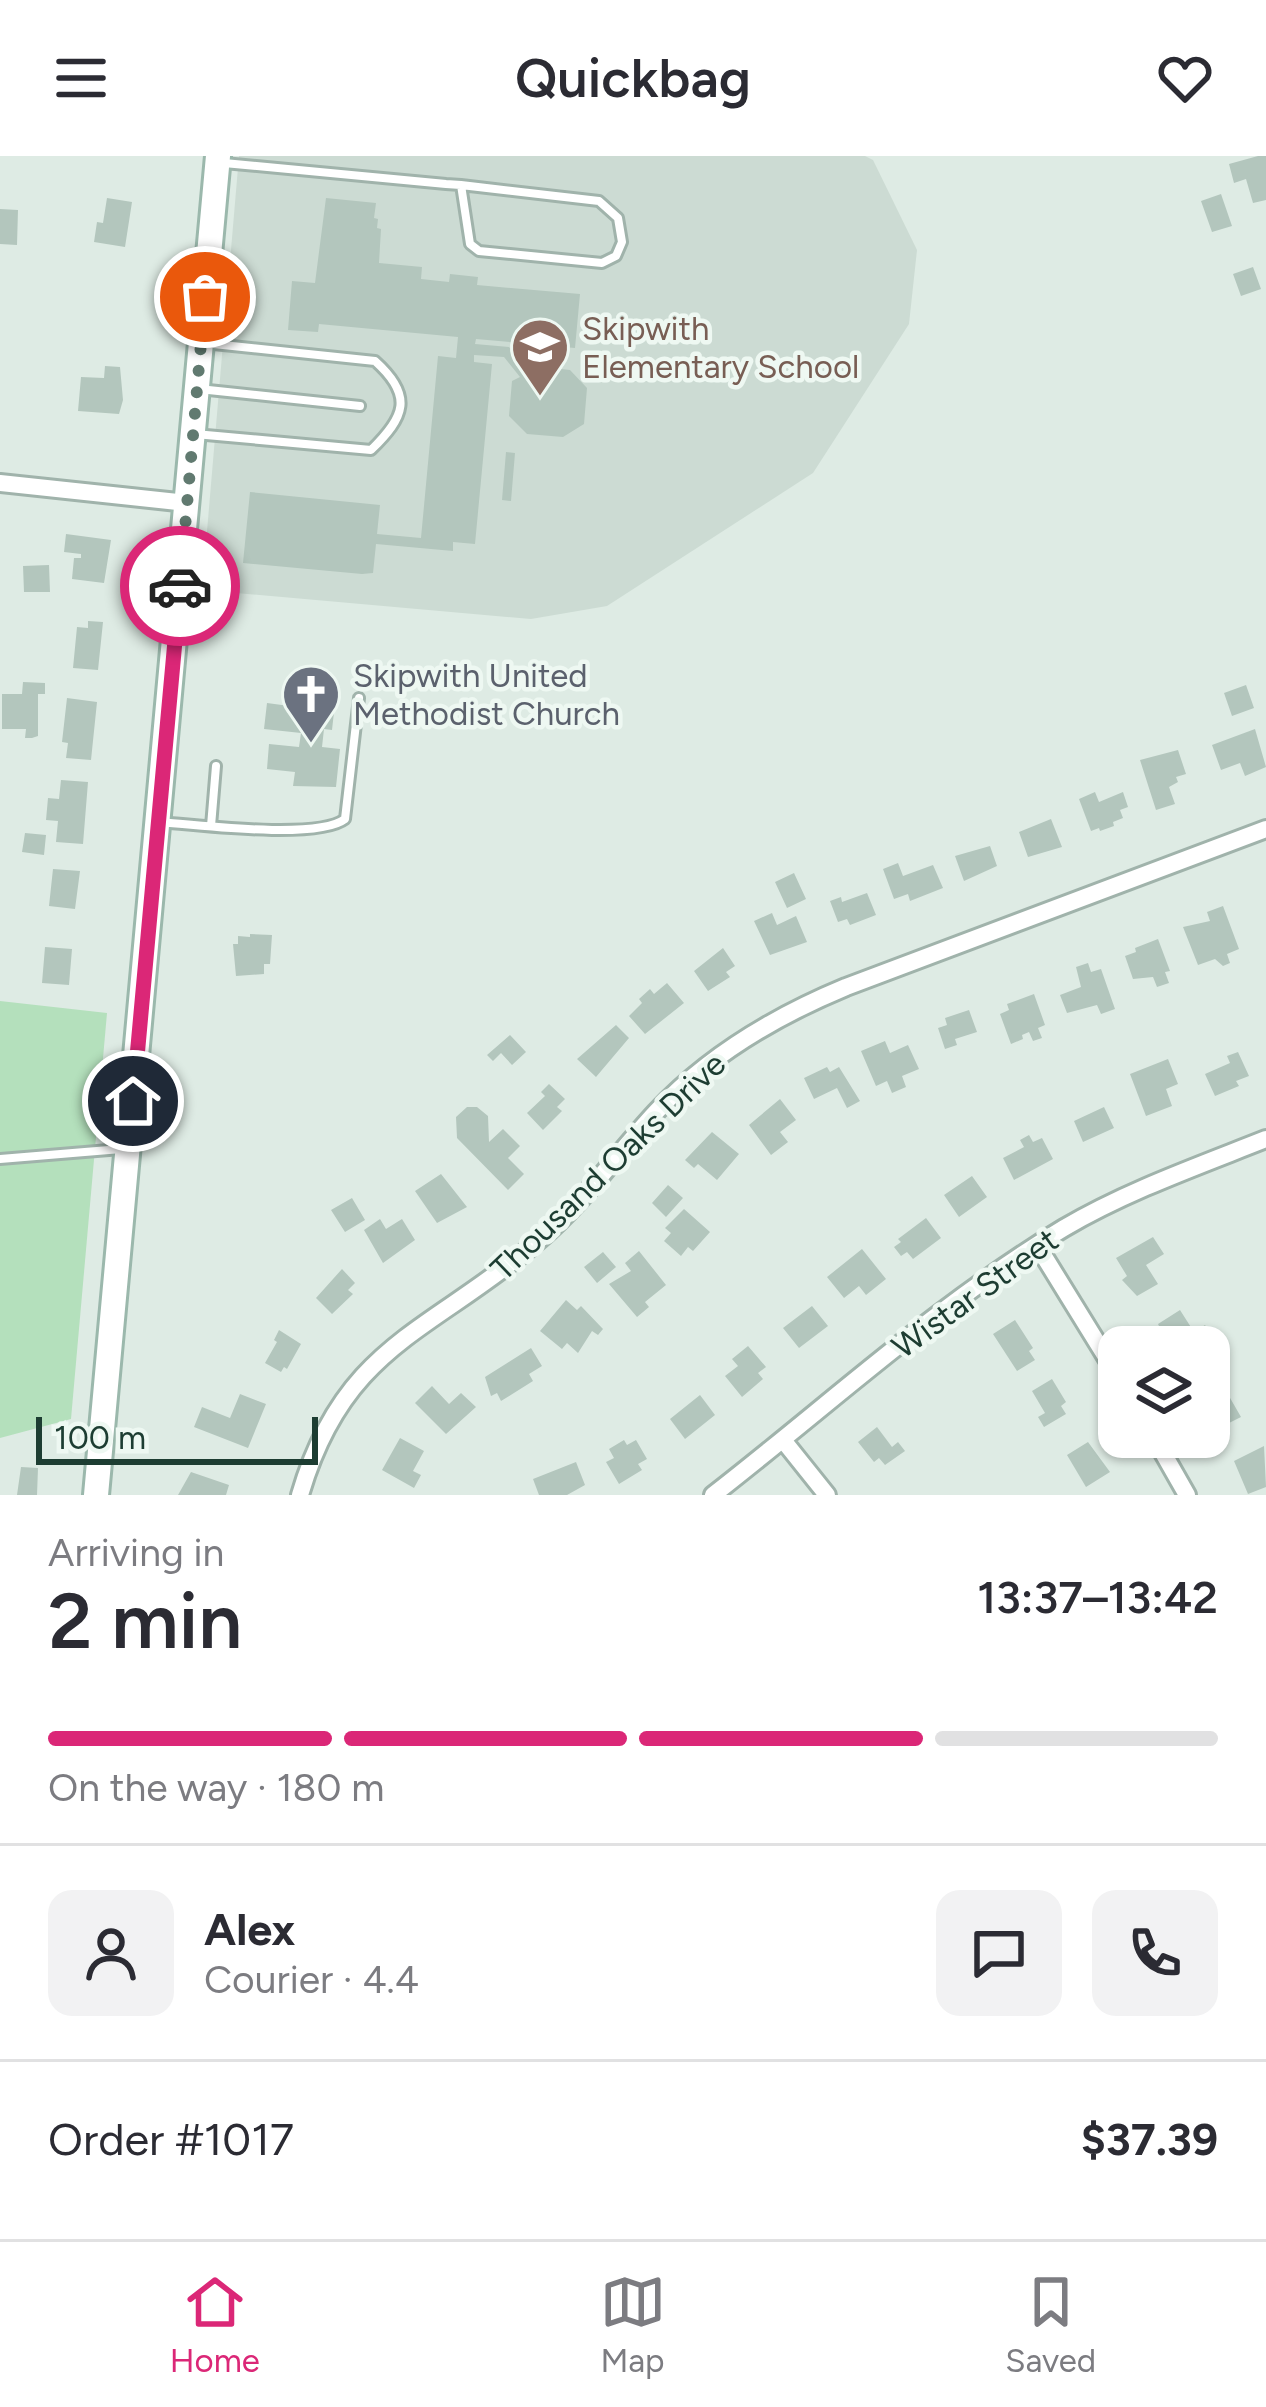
<!DOCTYPE html>
<html lang="en">
<head>
<meta charset="utf-8">
<style>
  body { margin:0; font-family:Figtree,sans-serif; background:#f2f2f3; color:#2b2b33; height:100vh; display:flex; flex-direction:column; font-size:45px; white-space:nowrap }
  * { box-sizing:border-box; margin:0 }
  p { font-size:39px; color:#7c7c81 }
  .icon { flex:none; width:66px; height:66px; fill:none; stroke:currentColor; stroke-width:2; stroke-linecap:round; stroke-linejoin:round }
  .map { position:relative; height:1339px; overflow:hidden }
  .panel { display:flex; flex-direction:column; background:#fff; flex:1 }
  .panel>* { flex:none }
  .buttons { position:absolute; left:1098px; top:1170px; display:grid; gap:24px }
  .buttons a { display:grid; place-items:center; width:132px; height:132px; border-radius:24px; background:#fff; box-shadow:0 3px 9px #0004; font-size:60px }
  .scale { position:absolute; left:36px; bottom:30px; width:282px; box-sizing:border-box; padding-left:12px; border:6px solid #1d3d32; border-top:0; font-size:33px; line-height:42px; white-space:nowrap; color:#1d3d32; -webkit-text-stroke:9px #eef8f2; paint-order:stroke }
  .pin { position:absolute; display:grid; place-items:center; width:102px; height:102px; color:#fff; margin:-51px; border:6px solid #fff; border-radius:50%; box-shadow:0 3px 12px #0007 }
  .courier { position:absolute; display:grid; place-items:center; width:120px; height:120px; margin:-60px; border:9px solid #db2777; border-radius:50%; background:#fff; color:#222; box-shadow:0 3px 15px #0007 }
  .headline em { font-style:normal; font-weight:600 }
  .headline div { display:flex; flex-direction:column-reverse }
  .headline { display:flex; align-items:center; justify-content:space-between; height:204px; padding:0 48px }
  h1 { font-size:78px; font-weight:600; line-height:90px }
  .bar { display:grid; grid-template-columns:repeat(4,1fr); gap:18px 12px; align-content:center; height:144px; padding:0 48px }
  .bar i { height:15px; border-radius:9px; background:#e1e1e2 }
  .bar .current { background:#db2777 }
  .bar p { grid-column:span 4 }
  .line { display:flex; align-items:center; gap:30px; padding:0 48px; border-top:3px solid #e1e1e2 }
  .line div { flex:1 }
  .round { display:grid; place-items:center; flex:none; width:126px; height:126px; border-radius:24px; background:#f2f2f3 }
  header { display:flex; justify-content:space-between; align-items:center; height:156px; padding:0 48px; background:#fff; font-size:54px; font-weight:600 }
  .tab-bar { display:flex; justify-content:space-around; align-items:center; height:168px; border-top:3px solid #e1e1e2; background:#fff; font-size:33px; color:#7c7c81 }
  .tab-bar a { display:grid; justify-items:center; gap:6px }
  .tab-bar .current { color:#db2777 }
  .map>svg:first-child { display:block }
</style>
</head>
<body>
<header><svg class="icon" aria-label="menu" viewBox="0 0 24 24"><path d="M4 6h16M4 12h16M4 18h16"/></svg>Quickbag<svg class="icon" aria-label="heart" viewBox="0 0 24 24"><path d="M12 20l-8-8c-3-5 5-10 8-4 3-6 11-1 8 4z"/></svg></header>
<div class="map">
<svg width="1266" height="1339" viewBox="0 0 1266 1339">
  <rect width="100%" height="100%" fill="#deebe4"/>
  <!-- built -->
  <path fill="#ccdbd3" d="M239,0H865L873,4L917,94L909,168L813,317L607,450L531,463L202,434Z"/>
  <!-- green -->
  <path fill="#b4e0bc" d="M0,845L107,857L71,1263L0,1282Z"/>
  <!-- building -->
  <path fill="#b3c6bd" d="M1258,0H1266V44L1253,47L1246,23L1234,27L1229,8Z
    M1221,38L1232,70L1212,76L1201,45Z
    M107,42L132,46L125,91L94,86L97,66L103,67Z
    M326,42L376,47L374,62L378,63L377,72L381,73L379,107L422,111L421,123L449,126L450,118L478,121L477,129L580,138L575,192L476,183L475,188L509,191L528,214L533,210L570,214L587,232L584,268L563,281L527,278L509,260L512,225L520,221L504,201L474,199V206L492,208L475,388L453,386V395L376,388L373,417L362,418L243,407L250,336L380,349L377,378L421,382L438,200L456,202L458,181L319,168L318,176L288,174L292,125L315,127Z
    M0,53L18,54L17,89L0,88Z
    M1253,111L1261,133L1241,140L1233,118Z
    M105,210L120,211L123,244L119,258L78,255L81,221L104,222Z
    M506,296L515,297L511,345L502,344Z
    M66,378L111,384L104,427L72,423L74,402H81V398L64,396Z
    M49,409L50,436H24L23,410Z
    M88,465L103,466L98,514L73,512L77,471L88,472Z
    M23,526L45,527V538H38V580L32,582H25L26,573H2V538H22Z
    M1246,529L1254,552L1232,560L1224,537Z
    M67,542L97,546L91,604L66,602L68,587L62,586Z
    M267,547L334,556L332,574L324,573L322,591L340,593L336,631L293,630L295,616L267,613L269,588L299,591L301,577L264,573Z
    M1255,573L1266,611L1245,620L1240,607L1221,614L1212,589Z
    M1178,594L1186,618L1176,621L1178,626L1169,631L1175,648L1156,654L1140,604Z
    M61,624L88,626L83,688L56,686L58,665L46,664L48,642L59,643Z
    M1095,636L1099,646L1123,636L1128,651L1120,654L1123,662L1113,666L1114,670L1100,675L1099,672L1091,675L1079,643Z
    M1051,663L1062,691L1028,701L1019,676Z
    M25,677L46,679L44,699L22,696Z
    M990,690L997,710L964,725L955,700Z
    M898,707L903,720L933,709L943,732L910,745L908,738L894,743L883,713Z
    M53,713L80,715L75,753L49,750Z
    M794,717L806,743L787,752L775,726Z
    M867,737L876,759L850,769L847,763L838,766L830,745L841,741L842,746Z
    M1223,750L1239,793L1227,798L1230,807L1223,810L1215,803L1198,809L1183,771L1210,765L1207,756Z
    M772,757L777,769L796,760L807,786L770,799L754,765Z
    M250,778L272,779L270,808H264V818L236,820L233,788H238V780L250,781Z
    M1158,783L1170,815L1165,816L1169,827L1157,831L1153,821L1133,823L1125,800L1136,796L1135,792Z
    M45,791L72,793L69,829L42,827Z
    M723,792L735,810L726,816L730,821L708,835L694,815Z
    M1088,807L1091,816L1101,813L1115,853L1101,858L1097,849L1067,857L1060,839L1081,831L1076,811Z
    M667,827L684,847L645,878L629,860L642,847L639,843L650,833L654,838Z
    M1034,838L1045,869L1038,872L1042,882L1033,885L1029,876L1022,879L1023,883L1011,888L1000,858L1009,854L1007,848Z
    M969,854L977,876L955,883L957,889L945,893L938,872L947,869L945,862Z
    M616,869L629,882L596,921L577,903Z
    M510,879L526,896L512,909L501,897L493,905L487,899Z
    M885,885L890,897L908,889L919,913L902,920L906,931L892,937L887,925L876,930L861,895Z
    M1238,896L1249,920L1236,925L1239,930L1215,940L1205,918L1230,907L1227,900Z
    M1168,903L1178,928L1166,933L1172,950L1146,960L1130,918Z
    M827,911L830,916L839,911L860,945L847,952L837,932L814,943L804,922Z
    M549,928L565,943L557,951L562,955L543,974L527,957L545,940L541,936Z
    M780,943L796,964L780,976L788,986L771,999L749,969Z
    M467,951H477L488,960L489,986L503,973L520,990L508,1002L524,1018L508,1034L457,982L456,961Z
    M1104,951L1114,972L1083,986L1074,965Z
    M712,976L739,998L717,1024L698,1008L694,1012L685,1004Z
    M1029,979L1033,986L1042,982L1053,1003L1014,1024L1003,1002L1024,991L1020,984Z
    M441,1018L467,1051L437,1067L415,1035Z
    M972,1020L987,1041L959,1061L944,1039Z
    M668,1029L683,1042L666,1061L652,1047Z
    M352,1042L365,1064L345,1076L331,1054Z
    M684,1053L710,1076L693,1095L688,1091L681,1100L664,1085L671,1077L665,1072Z
    M926,1062L941,1082L913,1103L907,1096L901,1100L894,1091L901,1086L898,1083Z
    M380,1063L386,1073L402,1063L415,1084L383,1107L364,1074Z
    M1153,1081L1164,1098L1146,1109L1158,1128L1137,1140L1122,1124L1127,1120L1116,1102Z
    M862,1093L886,1123L866,1139L859,1130L844,1142L827,1121Z
    M639,1095L666,1129L645,1146L649,1151L637,1161L609,1128L631,1115L625,1107Z
    M603,1096L616,1111L597,1127L584,1111Z
    M342,1113L355,1127L348,1134L353,1138L332,1158L316,1142Z
    M566,1144L577,1154L581,1150L603,1173L598,1179L592,1175L578,1197L567,1187L562,1193L540,1175Z
    M812,1150L828,1170L799,1192L783,1172Z
    M1180,1154L1194,1176L1205,1169L1212,1180L1199,1188L1201,1191H1167L1157,1174L1160,1172L1158,1168Z
    M1015,1164L1033,1192L1029,1195L1035,1204L1017,1215L993,1178Z
    M279,1174L301,1188L287,1213L284,1211L281,1216L265,1207L277,1186L274,1184Z
    M748,1190L766,1211L758,1217L763,1223L742,1241L725,1220L738,1210L732,1203Z
    M531,1192L542,1210L529,1218L533,1225L501,1245L497,1237L491,1240L485,1221Z
    M1218,1221L1241,1261L1229,1267L1226,1262L1216,1268L1209,1256V1226Z
    M1052,1223L1066,1246L1061,1250L1066,1258L1044,1271L1038,1261L1045,1257L1032,1235Z
    M432,1230L449,1248L461,1237L476,1251L446,1278L415,1247Z
    M240,1238L266,1248L248,1292L194,1271L202,1251L230,1262Z
    M700,1239L715,1259L685,1283L670,1263Z
    M877,1271L892,1291L898,1286L905,1295L885,1309L879,1302L874,1306L858,1286Z
    M400,1282L424,1295L413,1315L421,1319L414,1332L382,1314Z
    M624,1284L627,1289L636,1284L647,1303L638,1308L642,1314L619,1328L606,1306L614,1302L609,1293Z
    M1088,1286L1110,1316L1086,1331L1067,1299Z
    M1264,1290L1266,1331L1248,1338L1234,1305Z
    M576,1306L585,1329L567,1339H539L533,1323Z
    M21,1311L38,1312L37,1339H17Z
    M191,1316L229,1329L226,1339H178Z"/>
  <g fill="none" stroke-linecap="round" stroke-linejoin="round">
    <!-- lane casing -->
    <g stroke="#a0b3ab" stroke-width="14">
      <path id="lane" d="M224,7L446,28L461,29L599,45L618,62L622,86L616,100L602,107L479,95L470,88L461,29
        M199,233L360,250
        M195,278L371,294C405,261 414,240 375,205L204,187
        M160,666C198,669 318,684 345,663L359,542
        M211,670L216,610
        M0,1003L121,993"/>
    </g>
    <!-- street casing -->
    <g stroke="#a0b3ab" stroke-width="22">
      <path id="street" d="M0,327L187,347
        M1037,1089L1119,1222
        M1154,1281L1187,1339
        M783,1284L827,1339
        M300,1339C344,1188 432,1176 538,1085C583,1047 616,999 656,956C708,900 776,860 846,831L1266,673
        M713,1339C829,1249 938,1148 1064,1072C1127,1035 1198,1010 1266,983"/>
    </g>
    <!-- secondary casing -->
    <g stroke="#9bb8ac" stroke-width="30">
      <path id="secondary" d="M96,1339L218,0"/>
    </g>
    <!-- lane -->
    <use href="#lane" stroke="#fff" stroke-width="8"/>
    <!-- street -->
    <use href="#street" stroke="#fff" stroke-width="16"/>
    <!-- secondary -->
    <use href="#secondary" stroke="#fff" stroke-width="24"/>
  </g>
  <g fill="none" stroke-linecap="round" stroke-linejoin="round">
    <!-- done -->
    <path stroke="#617a70" stroke-width="12" stroke-dasharray="0 21.6" d="M180,430L205,141"/>
    <!-- route -->
    <path stroke="#db2777" stroke-width="15" d="M133,945L180,430"/>
  </g>
  <!-- icons -->
  <defs>
    <g id="school-pin" transform="scale(3)"><path d="M0 17L-7.5 6A9.5 9.5 0 1 1 7.5 6Z" fill="#8d6e63" stroke="#eef8f2"/><path d="M0-5L7-2L0 1L-7-2ZM-4 1L0 2.5L4 1V4Q0 6-4 4Z" fill="#fff"/></g>
    <g id="church-pin" transform="scale(3)"><path d="M0 17L-7.5 6A9.5 9.5 0 1 1 7.5 6Z" fill="#6b7280" stroke="#eef8f2"/><path d="M-1.2-6h2.4v3.5h3.3v2.4h-3.3V6h-2.4V-.1h-3.3v-2.4h3.3Z" fill="#fff"/></g>
  </defs>
  <g fill-rule="evenodd">
    <use href="#school-pin" x="540" y="191"/>
    <use href="#church-pin" x="311" y="538"/>
  </g>
  <g text-anchor="middle" dominant-baseline="central" stroke-width="9" stroke-linejoin="round" paint-order="stroke">
    <!-- education labels -->
    <g font-size="33" fill="#785e54" stroke="#eef8f2" text-anchor="start">
      <text x="582" y="172">Skipwith<tspan x="582" dy="38">Elementary School</tspan></text>
    </g>
    <!-- worship labels -->
    <g font-size="33" fill="#5b616d" stroke="#eef8f2" text-anchor="start">
      <text x="353" y="519">Skipwith United<tspan x="353" dy="38">Methodist Church</tspan></text>
    </g>
    <!-- street labels -->
    <g font-size="33" fill="#1d3d32" stroke="#eef8f2">
      <text transform="translate(608 1010) rotate(-44)">Thousand Oaks Drive</text>
      <text transform="translate(975 1137) rotate(-36)">Wistar Street</text>
    </g>
  </g>
</svg>
<div class="buttons">
<a><svg class="icon" aria-label="layers" viewBox="0 0 24 24"><path d="M12 4l9 5-9 5-9-5zM3 14l9 5 9-5"/></svg></a>
</div>
<div class="scale">100 m</div>
<div class="pin" style="left:205px;top:141px;background:#ea580c"><svg class="icon" aria-label="bag" viewBox="0 0 24 24"><path d="M5 8h14l-1 12H6zM9 8a3 3 0 0 1 6 0"/></svg></div>
<div class="pin" style="left:133px;top:945px;background:#1f2937"><svg class="icon" aria-label="home" viewBox="0 0 24 24"><path d="M3 11l9-7 9 7M6 9v11h12V9"/></svg></div>
<div class="courier" style="left:180px;top:430px"><svg class="icon" aria-label="car" viewBox="0 0 24 24"><path d="M5 17H2v-5l4-1 3-4h7l3 4 3 1v5h-3M9 17h6M6 11h13"/><circle cx="7" cy="17" r="2"/><circle cx="17" cy="17" r="2"/></svg></div>
</div>
<section class="panel">
<div class="headline"><div><h1>2 min</h1><p>Arriving in</p></div><em>13:37–13:42</em></div>
<div class="bar"><i class="current"></i><i class="current"></i><i class="current"></i><i></i><p>On the way · 180 m</p></div>
<div class="line" style="height:216px"><a class="round"><svg class="icon" aria-label="person" viewBox="0 0 24 24"><circle cx="12" cy="8" r="4"/><path d="M4 21q1-7 8-7t8 7"/></svg></a><div><b>Alex</b><p>Courier · 4.4</p></div><a class="round"><svg class="icon" aria-label="chat" viewBox="0 0 24 24"><path d="M4 5h16v11H9l-5 4z"/></svg></a><a class="round"><svg class="icon" aria-label="phone" viewBox="0 0 24 24"><path d="M5 4h4l2 5-3 2q2 4 5 5l2-3 5 2v4C11 20 4 13 5 4z"/></svg></a></div>
<div class="line" style="height:156px"><div>Order #1017</div><b>$37.39</b></div>
</section>
<nav class="tab-bar">
<a class="current"><svg class="icon" aria-label="home" viewBox="0 0 24 24"><path d="M3 11l9-7 9 7M6 9v11h12V9"/></svg>Home</a>
<a><svg class="icon" aria-label="map" viewBox="0 0 24 24"><path d="M3 6l6-2 6 2 6-2v14l-6 2-6-2-6 2zM9 4v14M15 6v14"/></svg>Map</a>
<a><svg class="icon" aria-label="saved" viewBox="0 0 24 24"><path d="M7 4h10v16l-5-4-5 4z"/></svg>Saved</a>
</nav>
</body>
</html>
